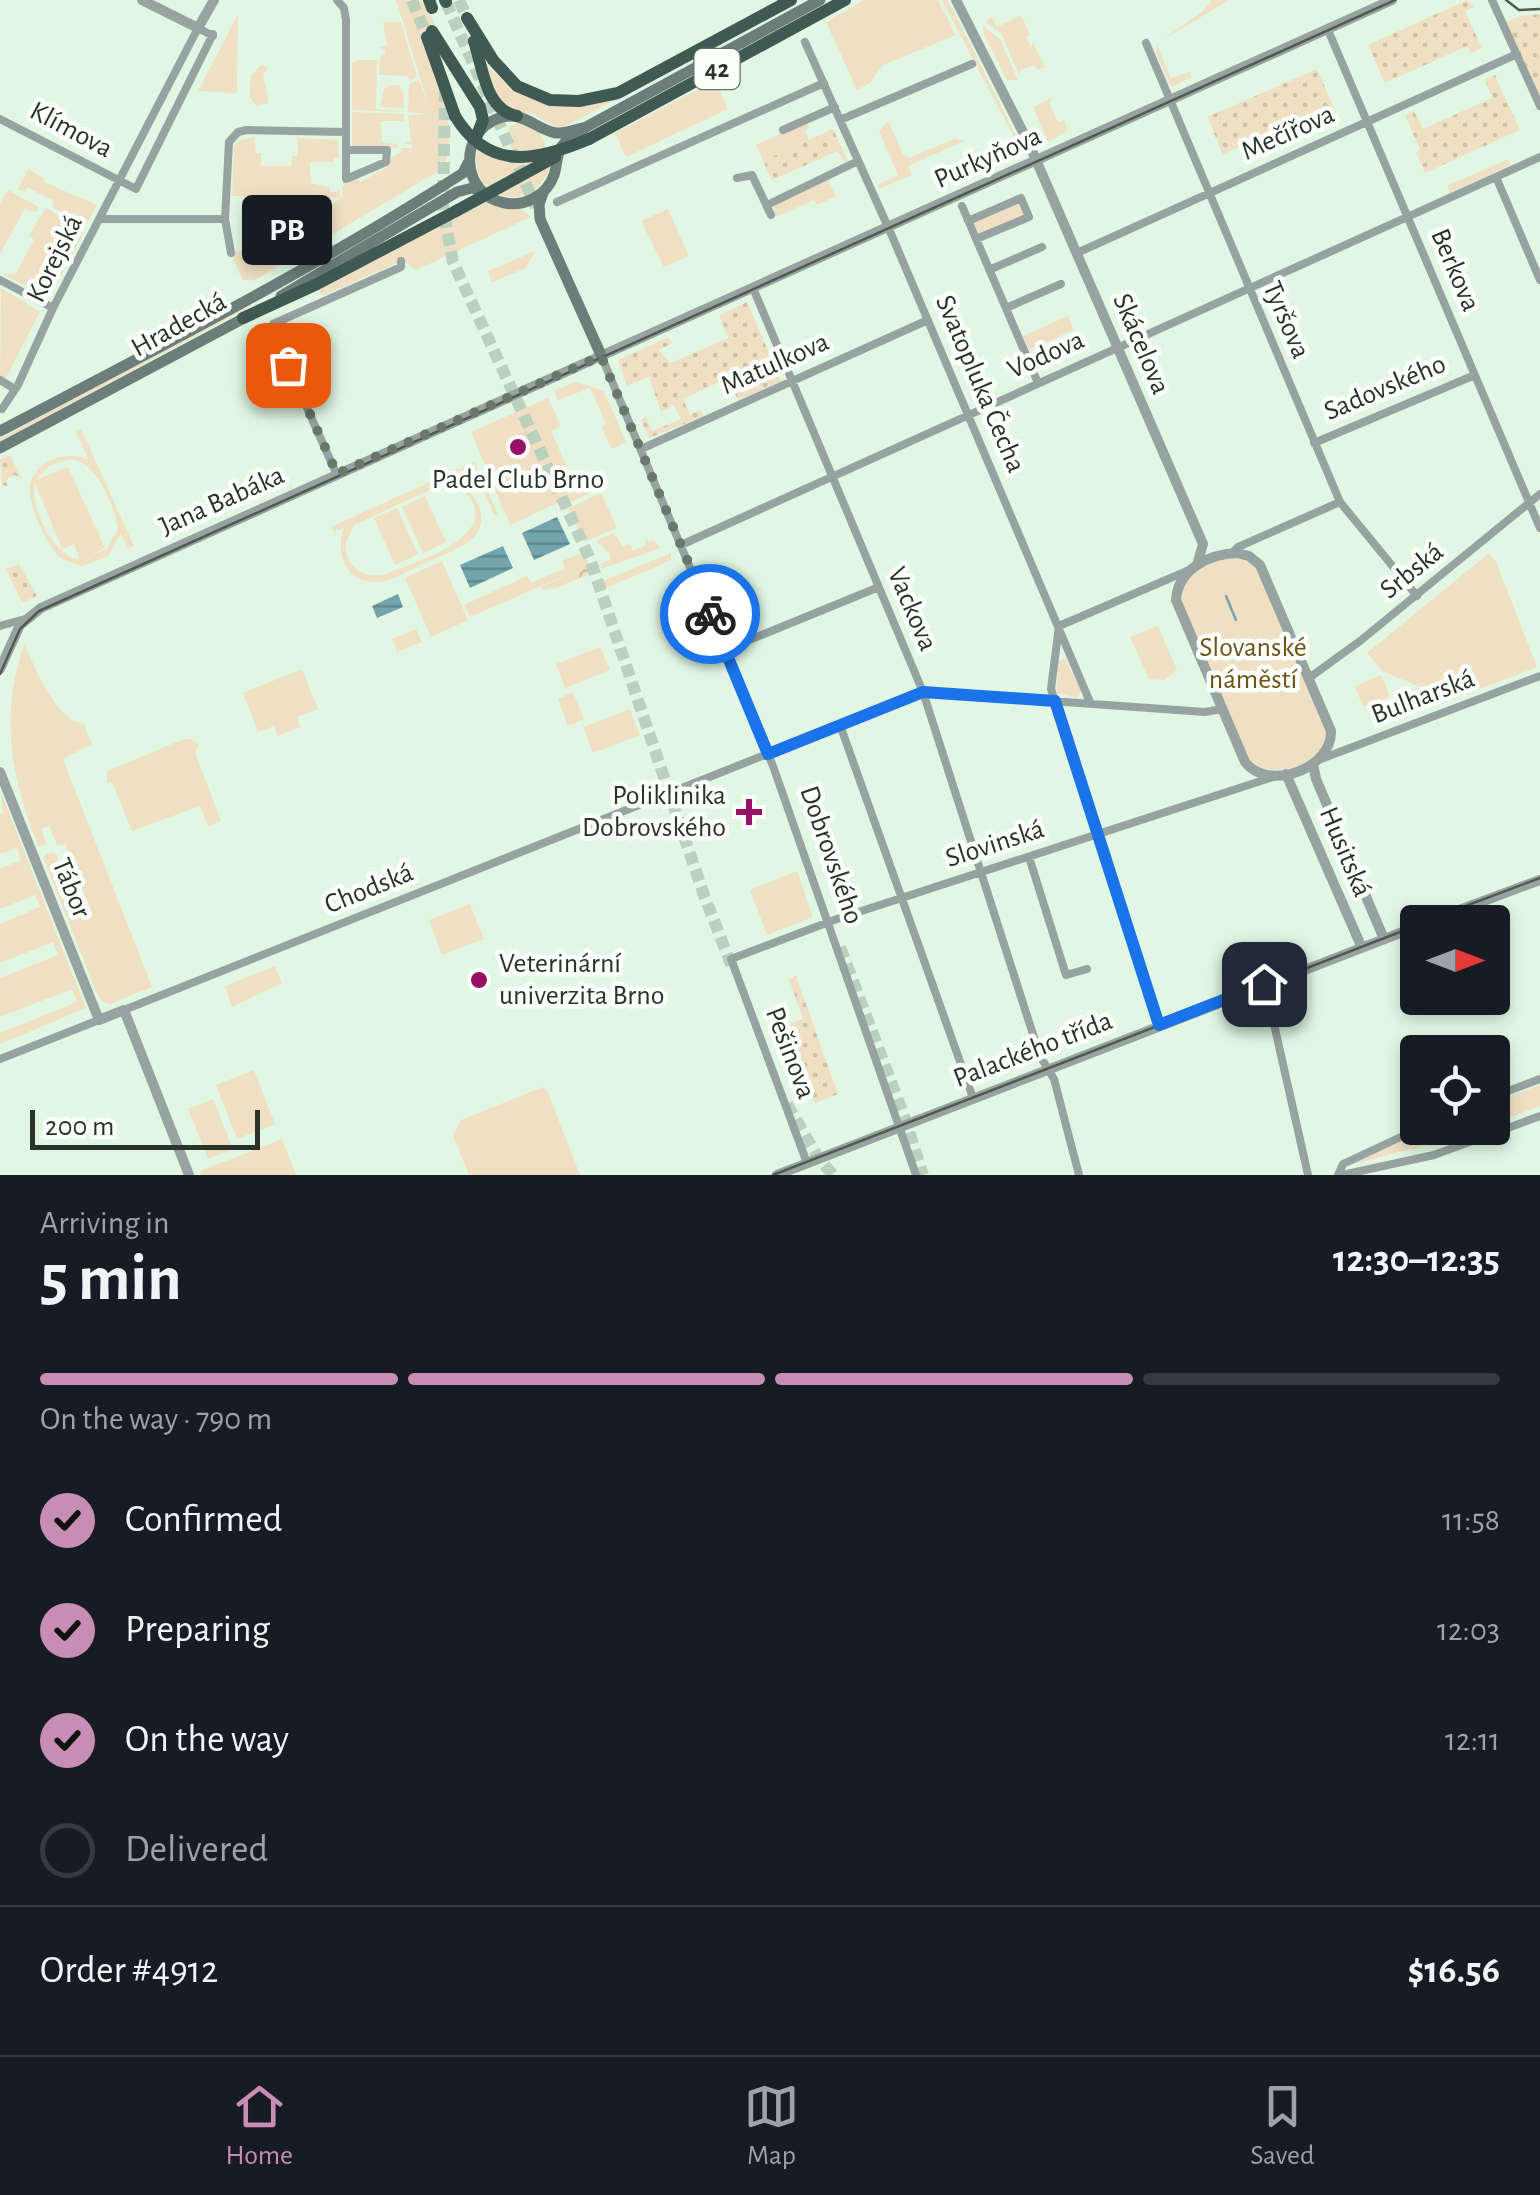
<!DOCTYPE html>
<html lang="en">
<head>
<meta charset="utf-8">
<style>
  body { margin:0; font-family:"Alegreya Sans",sans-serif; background:#20242c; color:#f1f3f6; height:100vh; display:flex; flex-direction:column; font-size:38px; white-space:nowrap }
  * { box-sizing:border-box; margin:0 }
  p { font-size:32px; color:#9ea1a6 }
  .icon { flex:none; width:55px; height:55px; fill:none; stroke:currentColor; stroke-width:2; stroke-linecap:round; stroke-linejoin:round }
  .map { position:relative; height:1175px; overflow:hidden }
  .details { display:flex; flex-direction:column; background:#171b24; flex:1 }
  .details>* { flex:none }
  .needle { width:65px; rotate:90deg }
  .controls { position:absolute; left:1400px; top:905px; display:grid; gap:20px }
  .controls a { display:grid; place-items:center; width:110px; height:110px; border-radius:10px; background:#171b24; box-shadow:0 5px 15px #0003; font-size:50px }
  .scale { position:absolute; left:30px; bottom:25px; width:230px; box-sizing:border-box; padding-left:10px; border:5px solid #2a322a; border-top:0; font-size:28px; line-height:35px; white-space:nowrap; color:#2a322a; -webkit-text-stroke:8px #fafffb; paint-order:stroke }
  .pin { position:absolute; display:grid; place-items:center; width:85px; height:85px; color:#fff; margin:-42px; border-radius:20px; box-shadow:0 5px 15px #0006 }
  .courier { position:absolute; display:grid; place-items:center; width:100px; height:100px; margin:-50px; border:8px solid #1a73e8; border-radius:50%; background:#fff; color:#222; box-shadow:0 2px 12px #0007 }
  .bubble { position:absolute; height:70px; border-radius:10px; background:#171b24; box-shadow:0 5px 15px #0003; font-size:32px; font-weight:700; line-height:70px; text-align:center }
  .overview em { font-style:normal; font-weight:700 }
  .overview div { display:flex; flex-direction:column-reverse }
  .overview { display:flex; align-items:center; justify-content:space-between; height:170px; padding:0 40px }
  h1 { font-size:65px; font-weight:700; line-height:75px }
  .bar { display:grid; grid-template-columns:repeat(4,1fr); gap:15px 10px; align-content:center; height:120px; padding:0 40px }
  .bar i { height:12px; border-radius:8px; background:#363941 }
  .bar .selected { background:#c88db5 }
  .bar p { grid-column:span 4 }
  .line { display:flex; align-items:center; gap:25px; padding:0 40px; border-top:2px solid #363941 }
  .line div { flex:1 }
  ol { padding:0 40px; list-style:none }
  li { display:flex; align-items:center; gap:30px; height:110px }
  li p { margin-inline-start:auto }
  li .icon { padding:10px; border-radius:50%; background:#c88db5; color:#111; stroke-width:4 }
  li:last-child { color:#9ea1a6 }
  li i { width:55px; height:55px; border:5px solid #363941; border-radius:50% }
  .dock { display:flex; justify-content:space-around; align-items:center; height:140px; border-top:2px solid #363941; background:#171b24; font-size:28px; color:#9ea1a6 }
  .dock a { display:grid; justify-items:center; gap:5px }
  .dock .selected { color:#c88db5 }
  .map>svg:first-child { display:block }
</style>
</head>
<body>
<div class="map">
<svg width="1540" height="1175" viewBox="0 0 1540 1175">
  <defs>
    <pattern id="forest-crowns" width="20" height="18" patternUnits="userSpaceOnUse" patternTransform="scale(2.5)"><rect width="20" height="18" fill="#efe0c3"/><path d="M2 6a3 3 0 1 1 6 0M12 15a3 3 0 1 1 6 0" fill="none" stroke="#cdc1a8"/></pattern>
    <pattern id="garden-dots" width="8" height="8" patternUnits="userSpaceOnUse" patternTransform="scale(2.5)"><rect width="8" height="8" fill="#efe0c3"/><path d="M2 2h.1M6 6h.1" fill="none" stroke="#cdc1a8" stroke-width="1.8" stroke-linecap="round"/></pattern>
    <pattern id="water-rules" width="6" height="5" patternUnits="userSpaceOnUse" patternTransform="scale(2.5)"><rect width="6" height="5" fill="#74a5af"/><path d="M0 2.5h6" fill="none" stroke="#5f878f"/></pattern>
  </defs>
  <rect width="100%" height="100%" fill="#e1f7e3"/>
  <!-- green -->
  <path fill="#efe0c3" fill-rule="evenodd" d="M396,0H421C426,9 433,18 436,28C444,53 455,146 444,168L255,280H243L231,253L258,245L342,198V186L357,177L360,182L388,167V160L401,152L400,148L352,147V112L404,114V121H381L382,142L397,144V148H412V144H404L411,140L408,115L429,114L408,112L409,84L419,80L429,107Z
    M864,0H938L956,35L883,65L870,83L857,90L826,22Z
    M942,0H948L1021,146L1017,143Z
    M1212,0H1229L1159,42L1158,47L1171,78L1190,72L1192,77L1171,87L1156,53L1158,43L1204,10Z
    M238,14L237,93L198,91Z
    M1021,15L1030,34L1026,37L1030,45L1034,44L1045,67L1038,70L1034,65L1019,71L1020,77L1001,33L985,22L992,17L997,27Z
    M383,22H401L417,77L409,81L408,76L379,75L380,56L385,55V50L380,47L387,46Z
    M983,26L1000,39L1018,80H1007L984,35Z
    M736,36L564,127L554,126L533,114L506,109L496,100L486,65L507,84L580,106Z
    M358,60H377L376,109L406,112L352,110V63Z
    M261,65L268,67L263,75L269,103L257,106L249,97L251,76Z
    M715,80L728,109L626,157L615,133Z
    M390,85H399L403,91L404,108L380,107L384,89Z
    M1054,97L1049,102L1058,122L1064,120L1068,130L1048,142L1033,107Z
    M888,121L903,154L910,158L954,139L964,141L908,166L912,175L879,189L877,185L898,175L879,131Z
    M520,122L539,132L551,155L513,151L508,140L513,138L508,127Z
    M806,122L809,127L805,130L809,140L763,161L756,145Z
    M254,137L256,153H261V166H291L292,156H297L298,138L337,140L339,158H333V162H310L311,183L329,187L330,192H337L340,188V198L232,196L234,146L240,140Z
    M478,146L499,156L501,162C514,157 533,164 548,163L549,171C527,218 465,196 478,146Z
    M1508,159L1511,165L1450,193L1447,186Z
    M28,169L45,179L44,182L97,205L88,222L81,223L52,207L54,201L27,187L24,192L18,189Z
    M827,177L836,196L817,205L814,200L776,217L773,205Z
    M8,190L39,207L37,212L25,209L0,254V203Z
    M486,200L521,209L531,217L416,270L403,261L394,264L322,296L318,287Z
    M295,201H325V206L295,222Z
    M1019,202L1024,215L979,235L974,222Z
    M46,208L80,227L83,234L52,294L44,297L7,276L9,273L15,275L34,240L29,235Z
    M668,209L689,256L664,267L641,221Z
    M535,251L526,268L492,282L488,271Z
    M1,288L40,312L6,378L0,377Z
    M249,302L251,306L0,442V438Z
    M1068,316L1074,330L1029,350L1023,336Z
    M575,382L604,391L626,442L611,449L602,426L606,424L590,388L558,400L554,391Z
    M548,398L561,426L551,431L573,480L585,475L592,492L567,504L564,500L510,525L471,432Z
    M81,429L134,546L128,548L121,534L108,556L83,566C75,564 67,562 60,557C48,548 26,500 30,485C36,459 67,451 88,459L76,431ZM69,459C97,461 114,504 118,529L108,548L83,560L105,548L68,467L36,480L49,466ZM35,483L62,549L74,544L80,560C54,557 29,507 35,483Z
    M474,462L498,514L494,515L475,470L453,479C478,491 496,526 464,545C451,553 435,558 421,565C408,571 393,581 378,582C347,584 334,554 344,528L334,532L331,527ZM448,485C459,488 468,492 473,503C490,542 409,564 383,575C361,578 347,567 345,545L354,525L436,487Z
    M601,493L617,528L584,542L569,508Z
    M425,496L446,542L423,553L402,507Z
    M397,508L418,554L395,565L374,518Z
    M614,533L623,546L630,544L633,551L646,545L645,537L648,542L654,540L660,548L602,569L600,564L610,560V554L596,541Z
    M583,552L589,565L470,617L464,605L527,576L531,583L565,568L562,561Z
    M671,553V560L604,589L601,582Z
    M1489,553L1496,562L1537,667L1449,701L1446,695L1427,702L1425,689L1382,671L1367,653Z
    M1228,557H1243L1257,566L1327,727C1326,735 1325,744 1320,751C1304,770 1270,776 1250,762L1179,602C1182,572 1203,567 1228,557Z
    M442,561L468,620L431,637L405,578Z
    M1158,626L1177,670L1164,680L1149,679L1130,637Z
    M416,629L422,642L397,652L392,639Z
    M24,644C36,668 55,720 84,724L92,744L63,759L152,987L110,1004L103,1002L97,994L43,857L51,852L56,854L82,919L93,915L65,844L57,845L49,826L41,829L47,845L38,846C10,773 0,718 24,644Z
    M600,647L610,670L565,688L556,664Z
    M1065,658L1081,690L1078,698L1057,693L1058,661Z
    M302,669L318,709L297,717L300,727L278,736L274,726L258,732L243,693Z
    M1381,675L1390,697L1363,707L1355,686Z
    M573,692L584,719L568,726L558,699Z
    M630,709L640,735L593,753L583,727Z
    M184,739H191L199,745L195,752L221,821L208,826L200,806L132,831L112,782L107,784V771Z
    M0,790L86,1008L0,1044V1033L77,1002L72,989L0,1017V978L58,955L53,942L0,963V924L40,907L35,895L0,909V869L21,860L16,848L0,854V815L3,813Z
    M797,871L813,917L767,935L750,890Z
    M470,904L484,939L442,955L429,920Z
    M275,966L282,983L232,1007L225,986Z
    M254,1070L275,1124L237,1139L216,1085Z
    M1540,1085V1106L1498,1122L1493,1102Z
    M543,1087L547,1090L580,1175H469L453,1136L461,1120Z
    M213,1099L233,1149L208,1159L188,1109Z
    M1432,1128L1486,1129L1343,1167L1352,1162Z
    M282,1139L296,1175H201L200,1171Z"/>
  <!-- forest -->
  <path fill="url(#forest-crowns)" d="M589,565L594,572L557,588L543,590L541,587Z"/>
  <!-- garden -->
  <path fill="url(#garden-dots)" d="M1467,0L1474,7L1465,11L1482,48L1471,53L1467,46L1385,83L1368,45Z
    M1540,14V99L1505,22L1521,16Z
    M1317,69L1336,113L1321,120L1317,113L1223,154L1207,117Z
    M1495,75L1520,130L1425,173L1416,152L1420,150L1405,115L1414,111L1423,129L1492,98L1485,80Z
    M833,129L848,161L844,162L838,151L772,180L763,161Z
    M747,302L781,381L738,400L735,394L745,389L737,373L683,399L690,415L700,409L704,416L649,438L641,419L646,416L652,431L681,419L674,405L661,412L649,377L627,386L618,360L669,337L672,343L659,350L670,363L729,338L719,315Z
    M10,455L25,485L21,478L14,475L8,479L7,486L2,485L0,459Z
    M19,564L37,596L22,603L6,569Z
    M796,976L838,1094L815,1103L784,1026L803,1019L789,979Z"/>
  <!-- water -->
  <path fill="url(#water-rules)" d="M557,517L570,544L534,560L522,533Z
    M503,546L513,568L470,588L460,565Z
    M398,594L403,607L377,618L372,606Z"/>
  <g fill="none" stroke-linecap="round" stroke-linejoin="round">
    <!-- stream -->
    <path stroke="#74a5af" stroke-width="2.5" d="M1226,596L1236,620"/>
    <!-- trunk-tunnel -->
    <path stroke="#bcd0be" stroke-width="12" stroke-dasharray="12 6" stroke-linecap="butt" d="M412,0L427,37
      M459,0L467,18
      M446,2L536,207
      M445,90L443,207L453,262L590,559L705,898L733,969
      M840,947L904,1116L923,1175
      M787,1104L817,1156L833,1175"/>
    <!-- minor -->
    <path stroke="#96a3a0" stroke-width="8" d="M1492,0L1540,106
      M1328,30L1540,528
      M805,42L892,236L1090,702
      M1146,43L1340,502L1417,596
      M0,119L136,189L213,34
      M840,120L972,64
      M783,130L835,107
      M346,150H387L386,162L346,179V132
      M1496,177L1540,280
      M737,178L752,175L771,215
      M557,202L824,83
      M767,205L858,161
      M962,206L1038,383
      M99,219H225
      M968,221L1021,198L1029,217L976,239
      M231,253L225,219L229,142L238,132L247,130L346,132V20L344,8L337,0
      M1077,253L1517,54
      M989,270L1042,247
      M0,280L53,308
      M753,288L923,692L1040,1056L1054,1079L1079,1175
      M1006,308L1061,284
      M601,355L773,766L916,1175
      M0,380L13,388
      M2,409L18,385L53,308L198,28L213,36
      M1314,443L1475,375
      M641,449L928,320
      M337,475L273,332V324L401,267V261
      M681,545L1540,157
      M1232,553L1238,547L1340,502
      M0,626L25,619
      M1059,626L1051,689L1159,1025
      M1059,626L1187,571
      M725,650L879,587
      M1309,678L1360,641L1540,494
      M840,725L973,1098
      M1321,759L1540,676
      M1029,857L1066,975L1087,969
      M1265,984L1308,1175
      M124,1010L923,692L1205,712L1222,709
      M0,1059L99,1020
      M1492,1097L1540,1079
      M807,1163L731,959L837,919L1273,777
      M1338,1175L1343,1164L1420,1128
      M1342,1175L1434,1155L1540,1116"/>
    <!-- tertiary -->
    <path stroke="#96a3a0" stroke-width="10" d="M142,0L198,28L214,0
      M956,0L1030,146L1203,544L1197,565
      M1237,553L1249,556L1260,565L1331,731C1332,769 1268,792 1245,762L1176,600C1178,569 1209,554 1237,553Z
      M0,669L20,625L41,608L1392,0
      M1313,764L1316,779L1384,939
      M0,772L99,1020L124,1010L189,1175
      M1286,774L1362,948
      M1427,922L1540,880
      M777,1175L1418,926"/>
    <!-- secondary -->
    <path stroke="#6b7e79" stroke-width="11" d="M586,127C577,129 566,134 556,133C535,129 523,110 499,118C457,133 461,195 505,203C525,207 547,195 554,175C557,166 556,155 562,146C568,138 578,133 586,127L820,0
      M543,193L539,204L540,219L601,355
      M281,296L457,192L472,188L482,192
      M0,431C156,349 314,269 463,173L468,163
      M0,448L248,316"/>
    <!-- trunk -->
    <path stroke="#3f5953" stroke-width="12" d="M429,0L432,8
      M445,0L446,2
      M467,18L493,60L517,86L550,100L579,101L618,93L791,0
      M432,31L480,107L483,120L477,135
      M427,37L455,116
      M474,41C483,68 485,110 517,116
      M589,139L845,0
      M243,318L317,284L456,211"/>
    <!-- tram -->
    <path stroke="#505b50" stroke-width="2.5" d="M1506,0L1519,10L1540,9
      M0,674L20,629L39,611L1395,0
      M1423,922L1540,878
      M773,1175L1418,925"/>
    <!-- trunk-bridge -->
    <path stroke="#3f5953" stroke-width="12" d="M455,116C489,172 537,161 589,139
      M456,211L555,157"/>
  </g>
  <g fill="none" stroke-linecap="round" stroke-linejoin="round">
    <!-- done -->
    <path stroke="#6a776b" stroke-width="10" stroke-dasharray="0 18" d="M288,365L337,474L601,356L710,614"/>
    <!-- route -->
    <path stroke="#1a73e8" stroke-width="12" d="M710,614L768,754L923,692L1055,701L1159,1025L1264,984"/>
  </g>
  <!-- markers -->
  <g fill="#971065" stroke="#fafffb" stroke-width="4">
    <circle cx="518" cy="447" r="10"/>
    <path d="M744 797h10v10h10v10h-10v10h-10v-10h-10v-10h10z"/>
    <circle cx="479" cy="980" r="10"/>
  </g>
  <g text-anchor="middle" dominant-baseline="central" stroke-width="9" stroke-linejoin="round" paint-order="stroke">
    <!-- shield labels -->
    <rect fill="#fafffb" stroke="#687069" stroke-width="2.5" x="694.5" y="49" width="45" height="40" rx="8"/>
    <g font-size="25" font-weight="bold" fill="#2a322a">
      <text x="717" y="69">42</text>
    </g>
    <!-- street labels -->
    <g font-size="28" fill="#2a322a" stroke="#fafffb">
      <text transform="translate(71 130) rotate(28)">Klímova</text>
      <text transform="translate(1288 133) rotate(-24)">Mečířova</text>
      <text transform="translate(988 158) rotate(-24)">Purkyňova</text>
      <text transform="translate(55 259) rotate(-64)">Korejská</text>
      <text transform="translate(1455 270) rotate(67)">Berkova</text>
      <text transform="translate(1286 320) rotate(67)">Tyršova</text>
      <text transform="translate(179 325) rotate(-29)">Hradecká</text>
      <text transform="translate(1141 344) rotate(67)">Skácelova</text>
      <text transform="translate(1046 355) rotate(-24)">Vodova</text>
      <text transform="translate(775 364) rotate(-24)">Matulkova</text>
      <text transform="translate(980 384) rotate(67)">Svatopluka Čecha</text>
      <text transform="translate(1385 388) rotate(-23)">Sadovského</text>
      <text transform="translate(222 501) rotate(-24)">Jana Babáka</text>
      <text transform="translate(1412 571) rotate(-39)">Srbská</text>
      <text transform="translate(912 609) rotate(67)">Vackova</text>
      <text transform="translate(1423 697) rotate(-21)">Bulharská</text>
      <text transform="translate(995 844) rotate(-18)">Slovinská</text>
      <text transform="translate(1345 852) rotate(67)">Husitská</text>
      <text transform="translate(831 855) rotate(71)">Dobrovského</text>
      <text transform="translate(71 888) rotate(68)">Tábor</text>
      <text transform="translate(369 889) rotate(-22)">Chodská</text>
      <text transform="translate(1033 1050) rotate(-21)">Palackého třída</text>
      <text transform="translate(790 1053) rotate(69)">Pešinova</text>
    </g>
    <!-- poi labels -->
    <g font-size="28" fill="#2a322a" stroke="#fafffb">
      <text x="518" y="480">Padel Club Brno</text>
      <text x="726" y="796" text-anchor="end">Poliklinika<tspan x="726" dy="32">Dobrovského</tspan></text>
      <text x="499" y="964" text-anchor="start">Veterinární<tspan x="499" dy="32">univerzita Brno</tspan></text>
    </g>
    <!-- park labels -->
    <g font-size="28" fill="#6c5213" stroke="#fafffb">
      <text x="1253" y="648">Slovanské<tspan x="1253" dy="32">náměstí</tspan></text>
    </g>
  </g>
</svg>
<div class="controls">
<a><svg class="needle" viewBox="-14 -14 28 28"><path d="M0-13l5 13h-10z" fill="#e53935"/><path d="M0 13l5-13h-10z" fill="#9ea1a6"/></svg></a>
<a><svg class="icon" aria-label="locate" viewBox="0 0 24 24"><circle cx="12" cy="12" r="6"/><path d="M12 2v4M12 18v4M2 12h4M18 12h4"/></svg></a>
</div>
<div class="scale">200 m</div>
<div class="pin" style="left:288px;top:365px;background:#ea580c"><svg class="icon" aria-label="bag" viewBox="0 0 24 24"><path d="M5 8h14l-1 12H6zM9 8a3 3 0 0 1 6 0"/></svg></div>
<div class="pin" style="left:1264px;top:984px;background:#1f2937"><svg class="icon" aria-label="home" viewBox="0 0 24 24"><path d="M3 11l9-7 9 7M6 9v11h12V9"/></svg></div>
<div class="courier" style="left:710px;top:614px"><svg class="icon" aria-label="bike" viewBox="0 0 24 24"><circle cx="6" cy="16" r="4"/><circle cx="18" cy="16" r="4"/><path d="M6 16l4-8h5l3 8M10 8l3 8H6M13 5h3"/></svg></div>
<div class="bubble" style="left:242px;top:195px;width:90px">PB</div>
</div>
<section class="details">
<div class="overview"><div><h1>5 min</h1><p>Arriving in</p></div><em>12:30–12:35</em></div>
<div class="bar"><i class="selected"></i><i class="selected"></i><i class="selected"></i><i></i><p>On the way · 790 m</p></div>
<ol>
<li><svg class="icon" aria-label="check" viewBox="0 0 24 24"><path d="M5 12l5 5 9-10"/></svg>Confirmed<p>11:58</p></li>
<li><svg class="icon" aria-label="check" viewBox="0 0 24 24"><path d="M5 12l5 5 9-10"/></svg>Preparing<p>12:03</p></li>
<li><svg class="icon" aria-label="check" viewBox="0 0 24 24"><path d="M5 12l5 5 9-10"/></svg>On the way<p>12:11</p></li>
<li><i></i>Delivered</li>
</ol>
<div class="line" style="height:130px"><div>Order #4912</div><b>$16.56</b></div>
</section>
<nav class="dock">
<a class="selected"><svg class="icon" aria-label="home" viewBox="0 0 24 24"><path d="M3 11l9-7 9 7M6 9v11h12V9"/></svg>Home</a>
<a><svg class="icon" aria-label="map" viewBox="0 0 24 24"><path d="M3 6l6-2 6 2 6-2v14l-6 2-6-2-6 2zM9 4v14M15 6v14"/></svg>Map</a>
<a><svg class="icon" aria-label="saved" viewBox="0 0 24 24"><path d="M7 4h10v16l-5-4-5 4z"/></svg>Saved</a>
</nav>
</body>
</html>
